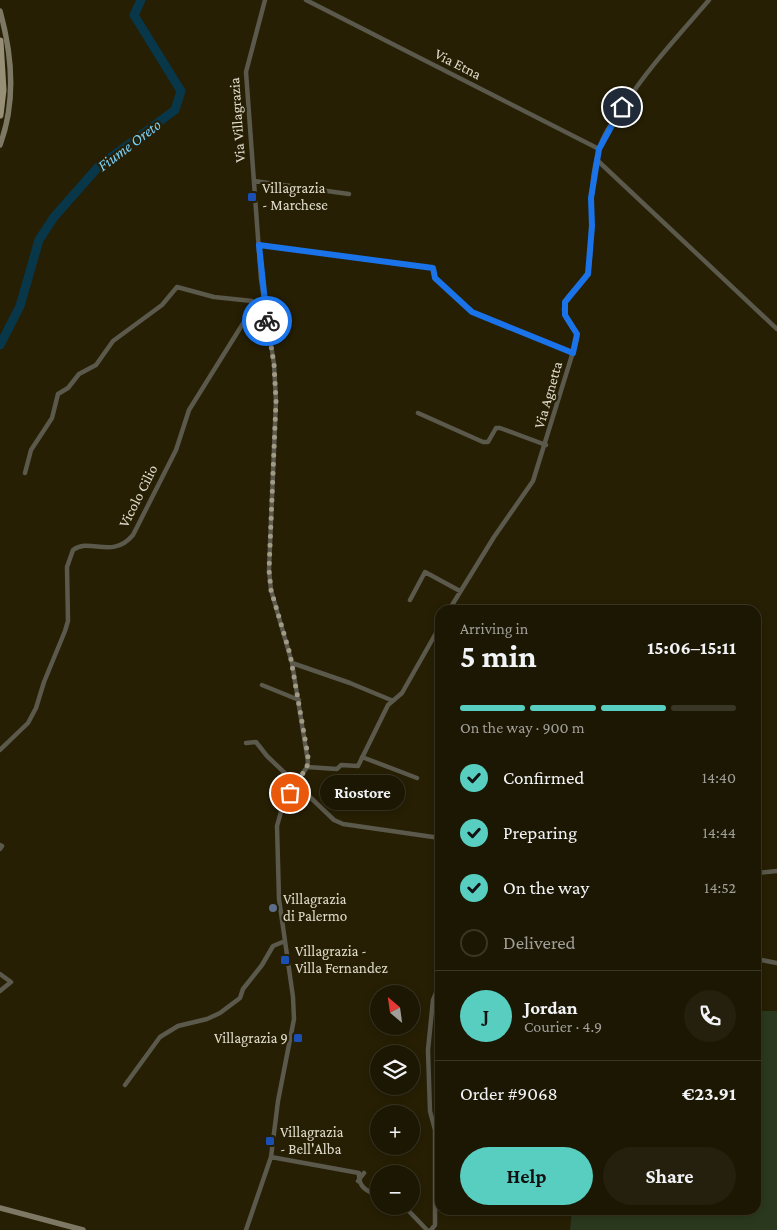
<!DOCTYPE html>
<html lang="en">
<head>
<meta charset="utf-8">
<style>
  body { margin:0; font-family:"Crimson Pro",serif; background:#25200d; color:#f1f3f6; height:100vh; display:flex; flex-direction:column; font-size:19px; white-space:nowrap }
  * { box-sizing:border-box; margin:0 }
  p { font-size:16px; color:#a09f9a }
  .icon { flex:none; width:28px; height:28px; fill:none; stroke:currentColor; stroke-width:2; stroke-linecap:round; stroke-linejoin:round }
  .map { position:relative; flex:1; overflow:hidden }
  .drawer { position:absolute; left:435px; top:605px; width:326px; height:610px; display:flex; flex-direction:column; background:#1c1703; border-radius:15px; box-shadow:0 2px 8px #0003,0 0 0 1px #3a3625 }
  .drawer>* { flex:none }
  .needle { width:32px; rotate:331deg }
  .buttons { position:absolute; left:370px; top:985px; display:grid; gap:10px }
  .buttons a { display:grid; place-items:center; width:50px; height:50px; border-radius:50%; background:#1c1703; box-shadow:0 2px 8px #0003,0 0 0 1px #3a3625; font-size:25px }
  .pin { position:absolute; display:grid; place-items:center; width:42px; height:42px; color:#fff; margin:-21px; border:2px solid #fff; border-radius:50%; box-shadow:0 1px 5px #0007 }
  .courier { position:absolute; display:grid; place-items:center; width:50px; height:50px; margin:-25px; border:4px solid #1a73e8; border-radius:50%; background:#fff; color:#222; box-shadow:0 1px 6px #0007 }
  .bubble { position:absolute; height:35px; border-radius:18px; background:#1c1703; box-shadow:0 2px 8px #0003,0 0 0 1px #3a3625; font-size:16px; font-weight:700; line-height:35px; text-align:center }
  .headline em { font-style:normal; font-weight:700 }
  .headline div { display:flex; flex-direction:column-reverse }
  .headline { display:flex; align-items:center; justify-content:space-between; height:85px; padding:0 25px }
  h1 { font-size:32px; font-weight:700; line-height:38px }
  .bar { display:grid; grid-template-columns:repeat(4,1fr); gap:8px 5px; align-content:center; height:60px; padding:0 25px }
  .bar i { height:6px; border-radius:4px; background:#3a3625 }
  .bar .current { background:#58cec0 }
  .bar p { grid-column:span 4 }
  .line { display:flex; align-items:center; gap:12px; padding:0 25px; border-top:1px solid #3a3625 }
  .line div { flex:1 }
  .round { display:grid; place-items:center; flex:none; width:52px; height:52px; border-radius:26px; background:#25200d }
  ol { padding:0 25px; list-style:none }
  li { display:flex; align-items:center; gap:15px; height:55px }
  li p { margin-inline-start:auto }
  li .icon { padding:5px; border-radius:50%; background:#58cec0; color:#111; stroke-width:4 }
  li:last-child { color:#a09f9a }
  li i { width:28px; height:28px; border:2px solid #3a3625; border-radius:50% }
  .button { display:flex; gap:10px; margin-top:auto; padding:10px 25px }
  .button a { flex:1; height:58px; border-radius:30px; background:#58cec0; color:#111; font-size:20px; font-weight:700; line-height:58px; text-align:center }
  .button a+a { background:#25200d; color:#f1f3f6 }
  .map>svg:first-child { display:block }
</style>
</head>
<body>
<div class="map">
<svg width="777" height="1230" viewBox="0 0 777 1230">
  <rect width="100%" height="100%" fill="#261f04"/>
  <!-- green -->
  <path fill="#2a391d" d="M756,1011H777V1230H570L572,1210H756Z"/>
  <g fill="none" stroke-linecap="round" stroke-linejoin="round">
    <!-- river -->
    <path stroke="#08374a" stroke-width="9" d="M0,345L20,306L39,240L54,217L99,166L175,110L181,91L134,15L141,0"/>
    <!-- street -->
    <path stroke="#5b584c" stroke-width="4.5" d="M306,0L599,149
      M597,160L777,329
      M254,181L349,194
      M259,245L433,268L435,278L472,312L573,353
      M418,413L483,442H488L496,428H500L546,445
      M25,473L31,450L52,418L58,394L68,388L79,374L96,365L113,341L162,305L177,287L214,297L252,301L256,304
      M410,600L425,572L460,591
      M449,610L494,537L533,481L577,339V334C574,328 567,322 565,315C558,295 587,286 589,267C594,228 587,188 599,150C603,134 614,120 623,107C648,68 679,35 709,0
      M292,663L350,683L391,700
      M262,685L299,700
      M246,743L256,742L267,756L334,820L343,824L440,838
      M0,750L28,723L36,708L44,682L65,631L68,621L67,567L73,550C90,537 112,560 133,535L176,450L189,410L252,309L256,304H264
      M362,757L417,778
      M307,767L337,769L341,765L358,766L388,705L402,693L440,626
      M0,845L2,846L0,849
      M756,873L777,871
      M756,959L777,963
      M0,974L11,982L0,991
      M125,1085L160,1037L178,1026L207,1019L220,1013L240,998L243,989L262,965L273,946L285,941
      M271,1157L359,1173C358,1187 367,1192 379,1195
      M358,1181L364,1173
      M404,1206L427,1230
      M246,1230L271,1157L278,1101L294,1019L293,997L279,899L277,826L284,801L307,767L308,762L292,663L271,590L269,570L276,401L274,364L261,279L246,72L265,0
      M431,1230L435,1225V1130L430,1111L428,1050L433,1000L440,983"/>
    <!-- secondary -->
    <path stroke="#7d7864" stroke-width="5.5" d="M0,11C12,54 16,102 0,145
      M0,1208L83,1230"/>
    <!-- primary -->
    <path stroke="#979077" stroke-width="7" d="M0,41L3,90L0,115"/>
  </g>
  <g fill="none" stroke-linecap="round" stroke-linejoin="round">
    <!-- done -->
    <path stroke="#a09a87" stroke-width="5" stroke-dasharray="0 9" d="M267,321L274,364L276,401L269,570L271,590L290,654L308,756L307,767L290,793"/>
    <!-- route -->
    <path stroke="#1a73e8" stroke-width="6" d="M267,321L259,245L433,268L435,278L472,312L573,353L577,334L565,315V302L588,274L592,226L591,198L599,149L622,107"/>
  </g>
  <!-- markers -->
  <g fill="#1a4fb4" stroke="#261f04" stroke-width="2">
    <rect x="247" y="192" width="10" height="10" rx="2.5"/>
    <rect x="280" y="955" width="10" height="10" rx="2.5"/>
    <rect x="293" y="1033" width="10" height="10" rx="2.5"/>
    <rect x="265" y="1136" width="10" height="10" rx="2.5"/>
  </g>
  <circle fill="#5c6f8a" stroke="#261f04" stroke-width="2" cx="273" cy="908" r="5"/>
  <g text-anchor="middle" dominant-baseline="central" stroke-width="4.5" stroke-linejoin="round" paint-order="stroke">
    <!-- street labels -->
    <g font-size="15" fill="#e1ddcd" stroke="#261f04">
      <text transform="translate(458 64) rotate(27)">Via Etna</text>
      <text transform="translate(237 120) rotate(-94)">Via Villagrazia</text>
      <text transform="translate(548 395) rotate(-74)">Via Agnetta</text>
      <text transform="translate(138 496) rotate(-63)">Vicolo Cilio</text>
    </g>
    <!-- poi labels -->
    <g font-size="15" fill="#e1ddcd" stroke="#261f04" text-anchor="start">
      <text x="262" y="188">Villagrazia<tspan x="262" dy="17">- Marchese</tspan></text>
      <text x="283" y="899">Villagrazia<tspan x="283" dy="17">di Palermo</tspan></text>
      <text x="295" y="951">Villagrazia -<tspan x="295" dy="17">Villa Fernandez</tspan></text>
      <text x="288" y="1038" text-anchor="end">Villagrazia 9</text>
      <text x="280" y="1132">Villagrazia<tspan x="280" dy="17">- Bell'Alba</tspan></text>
    </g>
    <!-- water labels -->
    <g font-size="16" font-style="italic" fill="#79d0fa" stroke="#261f04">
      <text transform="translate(129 145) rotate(-37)">Fiume Oreto</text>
    </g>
  </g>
</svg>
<div class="buttons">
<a><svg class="needle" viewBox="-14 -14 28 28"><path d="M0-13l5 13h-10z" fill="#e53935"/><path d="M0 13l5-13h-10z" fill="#a09f9a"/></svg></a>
<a><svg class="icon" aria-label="layers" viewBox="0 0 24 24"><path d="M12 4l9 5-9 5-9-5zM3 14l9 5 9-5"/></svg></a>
<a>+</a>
<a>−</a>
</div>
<div class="pin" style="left:290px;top:793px;background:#ea580c"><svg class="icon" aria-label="bag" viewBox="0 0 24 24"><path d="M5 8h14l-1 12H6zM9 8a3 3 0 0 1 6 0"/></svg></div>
<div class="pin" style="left:622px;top:107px;background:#1f2937"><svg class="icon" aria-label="home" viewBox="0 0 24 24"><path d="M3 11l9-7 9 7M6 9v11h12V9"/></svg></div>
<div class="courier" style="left:267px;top:321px"><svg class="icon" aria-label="bike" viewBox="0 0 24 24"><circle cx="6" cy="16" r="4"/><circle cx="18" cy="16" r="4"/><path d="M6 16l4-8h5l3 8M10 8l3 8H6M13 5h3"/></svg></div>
<div class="bubble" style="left:320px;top:775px;width:85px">Riostore</div>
<section class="drawer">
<div class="headline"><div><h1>5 min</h1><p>Arriving in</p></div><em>15:06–15:11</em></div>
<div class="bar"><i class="current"></i><i class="current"></i><i class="current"></i><i></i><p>On the way · 900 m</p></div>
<ol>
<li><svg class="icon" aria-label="check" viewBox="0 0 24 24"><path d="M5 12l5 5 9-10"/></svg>Confirmed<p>14:40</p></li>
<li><svg class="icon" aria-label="check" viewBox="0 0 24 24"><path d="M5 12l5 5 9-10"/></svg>Preparing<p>14:44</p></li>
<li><svg class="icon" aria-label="check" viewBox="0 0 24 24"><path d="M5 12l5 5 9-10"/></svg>On the way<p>14:52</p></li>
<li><i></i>Delivered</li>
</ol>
<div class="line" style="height:90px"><b class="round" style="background:#58cec0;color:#111">J</b><div><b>Jordan</b><p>Courier · 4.9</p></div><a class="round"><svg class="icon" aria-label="phone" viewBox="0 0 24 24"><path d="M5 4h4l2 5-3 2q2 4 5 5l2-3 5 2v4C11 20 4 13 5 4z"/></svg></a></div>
<div class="line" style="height:65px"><div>Order #9068</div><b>€23.91</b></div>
<div class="button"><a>Help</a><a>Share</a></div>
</section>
</div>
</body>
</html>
